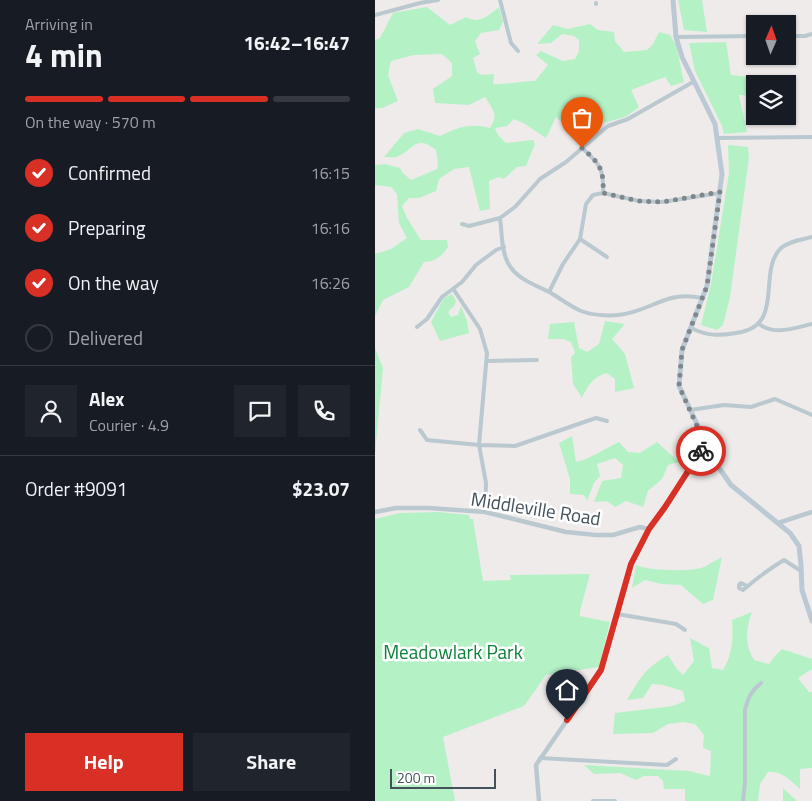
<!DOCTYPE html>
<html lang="en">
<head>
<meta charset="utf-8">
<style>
  body { margin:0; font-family:"Titillium Web",sans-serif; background:#20242c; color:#f1f3f6; height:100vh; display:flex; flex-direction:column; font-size:19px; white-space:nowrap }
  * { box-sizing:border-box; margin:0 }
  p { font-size:16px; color:#9ea1a6 }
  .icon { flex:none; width:28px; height:28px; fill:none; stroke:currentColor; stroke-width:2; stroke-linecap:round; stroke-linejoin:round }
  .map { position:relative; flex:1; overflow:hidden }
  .drawer { display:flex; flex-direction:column; background:#171b24; width:375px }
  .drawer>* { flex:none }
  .needle { width:32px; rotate:2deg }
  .controls { position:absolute; left:371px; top:15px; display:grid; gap:10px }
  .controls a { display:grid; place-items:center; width:50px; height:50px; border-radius:0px; background:#171b24; box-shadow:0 1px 4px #0004; font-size:25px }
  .scale { position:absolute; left:15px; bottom:12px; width:106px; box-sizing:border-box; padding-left:5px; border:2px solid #42515a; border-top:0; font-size:14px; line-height:18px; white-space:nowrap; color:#42515a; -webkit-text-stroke:4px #fff; paint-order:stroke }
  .pin { position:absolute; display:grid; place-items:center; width:42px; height:42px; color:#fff; margin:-51px -21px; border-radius:50% 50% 50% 0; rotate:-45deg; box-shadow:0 0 5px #0007 }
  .pin .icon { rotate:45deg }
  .courier { position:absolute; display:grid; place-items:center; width:50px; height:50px; margin:-25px; border:4px solid #d93025; border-radius:50%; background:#fff; color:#222; box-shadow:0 1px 6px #0007 }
  .headline em { font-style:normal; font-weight:700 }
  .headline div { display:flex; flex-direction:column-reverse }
  .headline { display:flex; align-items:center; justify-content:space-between; height:85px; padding:0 25px }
  h1 { font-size:32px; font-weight:700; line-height:38px }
  .bar { display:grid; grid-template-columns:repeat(4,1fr); gap:8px 5px; align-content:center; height:60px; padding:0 25px }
  .bar i { height:6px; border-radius:4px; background:#363941 }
  .bar .active { background:#d93025 }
  .bar p { grid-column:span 4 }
  .line { display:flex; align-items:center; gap:12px; padding:0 25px; border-top:1px solid #363941 }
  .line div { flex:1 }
  .round { display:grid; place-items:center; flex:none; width:52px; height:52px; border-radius:0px; background:#20242c }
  ol { padding:0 25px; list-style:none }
  li { display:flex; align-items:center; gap:15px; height:55px }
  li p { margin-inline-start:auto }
  li .icon { padding:5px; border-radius:50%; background:#d93025; color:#fff; stroke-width:4 }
  li:last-child { color:#9ea1a6 }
  li i { width:28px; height:28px; border:2px solid #363941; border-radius:50% }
  .button { display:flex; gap:10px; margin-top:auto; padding:10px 25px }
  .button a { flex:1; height:58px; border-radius:0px; background:#d93025; color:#fff; font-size:20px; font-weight:700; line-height:58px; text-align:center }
  .button a+a { background:#20242c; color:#f1f3f6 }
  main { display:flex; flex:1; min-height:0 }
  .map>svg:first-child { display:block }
</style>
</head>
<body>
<main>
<section class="drawer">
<div class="headline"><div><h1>4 min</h1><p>Arriving in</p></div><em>16:42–16:47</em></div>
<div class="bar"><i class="active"></i><i class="active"></i><i class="active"></i><i></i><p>On the way · 570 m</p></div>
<ol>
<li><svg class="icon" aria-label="check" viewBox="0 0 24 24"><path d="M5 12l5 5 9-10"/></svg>Confirmed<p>16:15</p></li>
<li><svg class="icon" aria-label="check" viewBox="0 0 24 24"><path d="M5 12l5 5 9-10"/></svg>Preparing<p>16:16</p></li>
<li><svg class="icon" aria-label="check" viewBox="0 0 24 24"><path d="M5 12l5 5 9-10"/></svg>On the way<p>16:26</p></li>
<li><i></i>Delivered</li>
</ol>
<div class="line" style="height:90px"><a class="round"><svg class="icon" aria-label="person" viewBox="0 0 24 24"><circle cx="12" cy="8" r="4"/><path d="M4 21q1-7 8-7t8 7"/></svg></a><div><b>Alex</b><p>Courier · 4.9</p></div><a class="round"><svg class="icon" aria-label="chat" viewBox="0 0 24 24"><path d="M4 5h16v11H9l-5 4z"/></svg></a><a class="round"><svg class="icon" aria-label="phone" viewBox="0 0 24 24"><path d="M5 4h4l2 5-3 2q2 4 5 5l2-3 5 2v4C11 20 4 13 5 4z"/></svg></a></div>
<div class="line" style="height:65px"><div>Order #9091</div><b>$23.07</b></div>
<div class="button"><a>Help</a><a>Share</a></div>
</section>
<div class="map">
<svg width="437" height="801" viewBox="0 0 437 801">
  <rect width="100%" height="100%" fill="#efebeb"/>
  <!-- green -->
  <path fill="#b4f2c6" d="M303,0H327L332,32L309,30Z
    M52,7L75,25L91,17C104,25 114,15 124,7L128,22L124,30L106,33L100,41L105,54L98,58L102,72L106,75L119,74L118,84C132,85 145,81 160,81L173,65L161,55L166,51L188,61L200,59L204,51V40L199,36L187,34L176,43L162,44L178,25L193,29L215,24L223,30L239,32L240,41L249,52L272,50L278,44L284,32L295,35L301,45L309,82L296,86L290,77L256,90L264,107L252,116L230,123C221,110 221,107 204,108L198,117L197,135L187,122L181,117L171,138L150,124L139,119L132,126L120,128L123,135L131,143L158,140L160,144L151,166L142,167L129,179L124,177L114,181L115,209L105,211L94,167L79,169L64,179L61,191L44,198H34L27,206L32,218L46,240H72L73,247C67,256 60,262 49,262L34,287L8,300L0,316V254L16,249L32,238L24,223L22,194L16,187L0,185V165L10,164L25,168L28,173L36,180L62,169L63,163L61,150C39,133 38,152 21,157C18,158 12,157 9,157L29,133L43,129L65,136C84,127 94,123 115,128C124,115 118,110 110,97L94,105L60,103L58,89L77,76V63L67,54L39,55L16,61L13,75L23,101L7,108H0V40L5,38L18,13Z
    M351,42L356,75L386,78V84H380V96L364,95L372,132L349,134L347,126L320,71L314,43Z
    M353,145L373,147L374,158L355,297L348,325L342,330L326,325L336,284L354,173Z
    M77,294L81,301L79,306L73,312L76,317L83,315L86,306L92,321L94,333L65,341L56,322L69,298Z
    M230,321L250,324L237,339L250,354L259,388L240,392V379L232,373C218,377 213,385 207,398L198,384L196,357L200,353L196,342L188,339H173L175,324L199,322L204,348L212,352L224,344Z
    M0,348L8,368L0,454Z
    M197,436L201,462C217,458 229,449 244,442L253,452L265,453L282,442L304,462L293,465L287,479L273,491L268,507L251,501L240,507L232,501L219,502L227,481L246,478L248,465L240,458L222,464L225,476L219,483L212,501L209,495L195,494V479L184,443Z
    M63,512L94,515L95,519H98L108,581L136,580L135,575L215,574L205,611V616L235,622L224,667L171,675L149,706L68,737L80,801H0V519L25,513Z
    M347,557L338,600L328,604L306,585L287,584L270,580L257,588L261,565C275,571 315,572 329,567C335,564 341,560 347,557Z
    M377,612C371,629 369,643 379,660L394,664L400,656L407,649L437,659V669L423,678L434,692H437V768L425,769V789C416,781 406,770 393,772L385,784L383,801H310V789H289L288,781L283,776H269L261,780L245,773L219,774L209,765L314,771L335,776L336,751L328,748L329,735L320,724L308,722L293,724L278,733L238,734L240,713L298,706L310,701L308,691L288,685L277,684L268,698L252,700C266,677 269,669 293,655L302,669L308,675L319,661L315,638L334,648L337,668L348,670C358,654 358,637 357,620Z
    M408,788L422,801H408Z"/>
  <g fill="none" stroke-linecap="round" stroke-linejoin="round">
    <!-- minor -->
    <path stroke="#bac8d0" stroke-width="4" d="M125,0L136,43L143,51
      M221,3V4
      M0,15L45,3L63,0
      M412,36H430L437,34
      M301,37L380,36
      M342,138L437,137
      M207,148C225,164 229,169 228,193
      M125,218C127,232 126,250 133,263C142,280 161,285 176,293C186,299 195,306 206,311C216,315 232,316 243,315C276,312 290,290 327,298
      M87,224L94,226L125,218L140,207L165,179L191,162L233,126L253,119L318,82
      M205,239L232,257
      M79,290L105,329L112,353L104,445L111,483L110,512
      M174,292L188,264L205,239L211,204L218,195L228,193L264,201L287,202L345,193
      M384,324C400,336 419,328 437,324
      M42,327L52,319L67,297L87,282L101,265L121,250L129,247
      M316,328C332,336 344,336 361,333C411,326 382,274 405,249C413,241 427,240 437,237
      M112,361L162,360
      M315,410L349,405L376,407L400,399L437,415
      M45,430L52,440L104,445L140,446L215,420L221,418L232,421
      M372,586L366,583L364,585V588L368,590C381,579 394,569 409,560L426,571
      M242,614L301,624L310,630
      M165,758L292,765L301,759
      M218,801H240
      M368,801L370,782V710C373,698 376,691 386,683"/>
    <!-- tertiary -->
    <path stroke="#bac8d0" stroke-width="4.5" d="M316,467L326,464L340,462
      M0,512L21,508H54L110,512L191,532L221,535H238L265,527L273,529L291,507L330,444
      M403,523L437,512
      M164,801L161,765L226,671L256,564L273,529"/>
    <!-- secondary -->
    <path stroke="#bac9d4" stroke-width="5" d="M298,0L301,37L307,57L340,124L347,174L332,286L307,350L304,386L340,462L356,485L415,533L424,546L426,565L427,590L437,621"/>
  </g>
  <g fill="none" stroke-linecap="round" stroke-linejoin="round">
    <!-- done -->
    <path stroke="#7f878d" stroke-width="5" stroke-dasharray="0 9" d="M207,148C225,164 229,169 228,193L264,201L287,202L345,192L332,286L307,350L304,386L330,444L326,451"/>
    <!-- route -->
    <path stroke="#d93025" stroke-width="6" d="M192,720L226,670L256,564L274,529L290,507L326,451"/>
  </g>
  <g text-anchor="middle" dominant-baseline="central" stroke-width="5" stroke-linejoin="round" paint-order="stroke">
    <!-- street labels -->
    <g font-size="19" fill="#42515a" stroke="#fff">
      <text transform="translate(161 508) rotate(9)">Middleville Road</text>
    </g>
    <!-- park labels -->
    <g font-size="19" fill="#0e803d" stroke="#fff">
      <text x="78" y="651">Meadowlark Park</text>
    </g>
  </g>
</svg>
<div class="controls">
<a><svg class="needle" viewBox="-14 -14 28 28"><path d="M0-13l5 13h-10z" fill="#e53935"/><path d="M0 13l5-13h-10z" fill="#9ea1a6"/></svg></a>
<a><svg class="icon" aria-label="layers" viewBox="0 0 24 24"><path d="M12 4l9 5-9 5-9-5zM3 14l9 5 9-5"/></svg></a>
</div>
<div class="scale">200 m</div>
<div class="pin" style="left:207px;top:148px;background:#ea580c"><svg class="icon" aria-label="bag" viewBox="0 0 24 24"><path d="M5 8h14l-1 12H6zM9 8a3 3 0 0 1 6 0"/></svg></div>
<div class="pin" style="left:192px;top:720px;background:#1f2937"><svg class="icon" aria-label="home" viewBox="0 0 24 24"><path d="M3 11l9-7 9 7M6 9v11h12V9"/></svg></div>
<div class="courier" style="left:326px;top:451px"><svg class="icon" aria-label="bike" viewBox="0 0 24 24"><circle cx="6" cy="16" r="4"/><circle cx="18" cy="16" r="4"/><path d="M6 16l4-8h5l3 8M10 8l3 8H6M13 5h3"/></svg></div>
</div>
</main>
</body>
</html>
